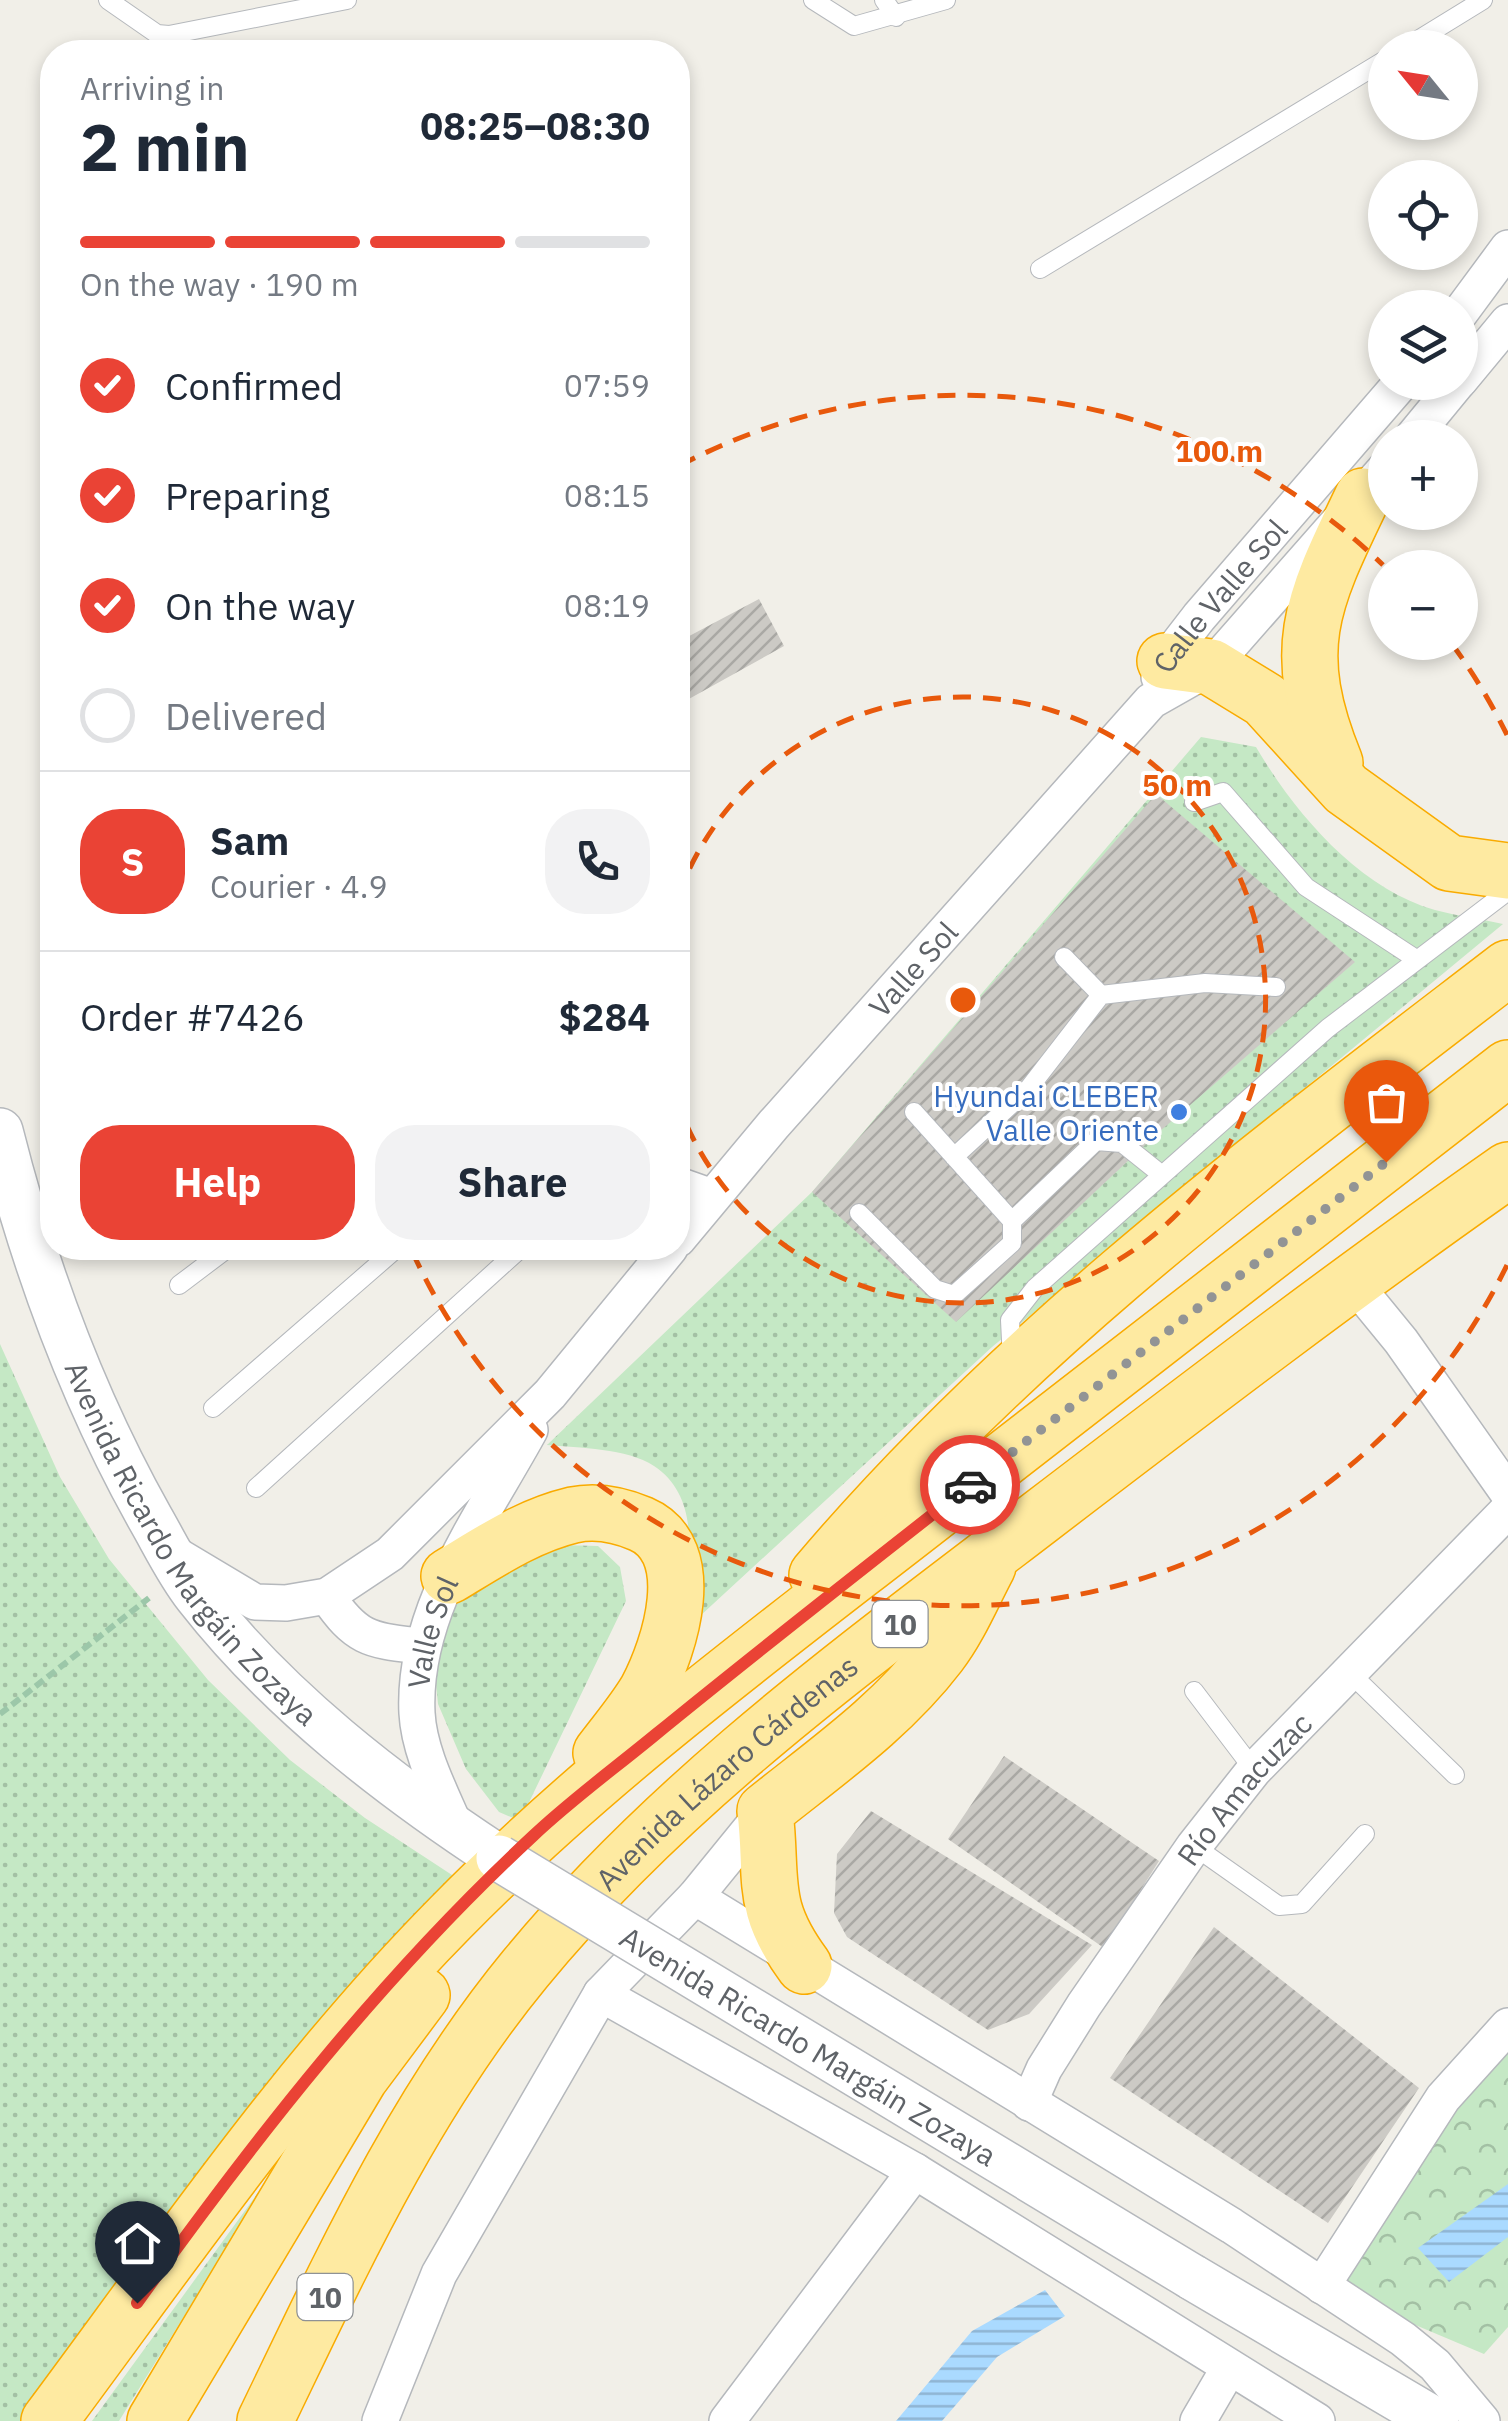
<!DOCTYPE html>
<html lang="en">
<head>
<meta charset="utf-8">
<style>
  body { margin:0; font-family:"IBM Plex Sans",sans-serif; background:#f2f2f3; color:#1f2937; height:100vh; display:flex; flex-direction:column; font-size:38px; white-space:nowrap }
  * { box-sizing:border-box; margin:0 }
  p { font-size:32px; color:#747a83 }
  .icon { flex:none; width:55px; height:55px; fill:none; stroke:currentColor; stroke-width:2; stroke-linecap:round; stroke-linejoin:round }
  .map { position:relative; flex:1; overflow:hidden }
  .panel { position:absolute; left:40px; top:40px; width:650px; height:1220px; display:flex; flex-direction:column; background:#fff; border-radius:40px; box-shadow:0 5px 15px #0003 }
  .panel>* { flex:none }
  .needle { width:65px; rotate:300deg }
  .controls { position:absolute; left:1368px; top:30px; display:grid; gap:20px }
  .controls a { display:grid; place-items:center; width:110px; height:110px; border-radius:50%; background:#fff; box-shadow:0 5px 15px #0003; font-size:50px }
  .pin { position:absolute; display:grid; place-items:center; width:85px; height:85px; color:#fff; margin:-102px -42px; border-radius:50% 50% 50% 0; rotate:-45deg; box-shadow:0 0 10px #0007 }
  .pin .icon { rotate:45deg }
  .courier { position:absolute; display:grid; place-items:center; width:100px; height:100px; margin:-50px; border:8px solid #ea4335; border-radius:50%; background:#fff; color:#222; box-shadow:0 2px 12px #0007 }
  .head em { font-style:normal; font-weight:700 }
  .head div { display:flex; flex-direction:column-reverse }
  .head { display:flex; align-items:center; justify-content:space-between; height:170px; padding:0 40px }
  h1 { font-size:65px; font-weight:700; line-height:75px }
  .bar { display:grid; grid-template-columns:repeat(4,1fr); gap:15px 10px; align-content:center; height:120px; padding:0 40px }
  .bar i { height:12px; border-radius:8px; background:#e0e1e3 }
  .bar .selected { background:#ea4335 }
  .bar p { grid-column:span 4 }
  .line { display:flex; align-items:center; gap:25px; padding:0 40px; border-top:2px solid #e0e1e3 }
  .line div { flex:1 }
  .round { display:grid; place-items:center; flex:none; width:105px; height:105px; border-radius:40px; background:#f2f2f3 }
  ol { padding:0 40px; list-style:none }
  li { display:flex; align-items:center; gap:30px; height:110px }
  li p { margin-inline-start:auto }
  li .icon { padding:10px; border-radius:50%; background:#ea4335; color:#fff; stroke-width:4 }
  li:last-child { color:#747a83 }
  li i { width:55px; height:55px; border:5px solid #e0e1e3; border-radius:50% }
  .action { display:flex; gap:20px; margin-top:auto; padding:20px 40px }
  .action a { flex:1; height:115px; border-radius:40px; background:#ea4335; color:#fff; font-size:40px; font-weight:700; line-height:115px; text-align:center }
  .action a+a { background:#f2f2f3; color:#1f2937 }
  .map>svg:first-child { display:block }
</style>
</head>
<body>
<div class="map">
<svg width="1508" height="2421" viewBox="0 0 1508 2421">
  <defs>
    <pattern id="grass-dots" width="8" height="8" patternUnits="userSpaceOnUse" patternTransform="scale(2.5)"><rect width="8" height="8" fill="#c5e8c5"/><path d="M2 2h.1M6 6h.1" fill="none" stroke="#a3c0a4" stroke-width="1.8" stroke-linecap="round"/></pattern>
    <pattern id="forest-crowns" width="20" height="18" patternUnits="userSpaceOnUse" patternTransform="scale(2.5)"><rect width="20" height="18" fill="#c5e8c5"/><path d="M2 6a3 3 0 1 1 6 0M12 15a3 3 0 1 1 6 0" fill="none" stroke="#a3c0a4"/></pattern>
    <pattern id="water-rules" width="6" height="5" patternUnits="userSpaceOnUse" patternTransform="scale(2.5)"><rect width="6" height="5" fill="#aadaff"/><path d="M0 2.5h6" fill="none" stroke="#8eb4d2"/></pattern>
    <pattern id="building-hatch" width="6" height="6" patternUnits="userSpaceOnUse" patternTransform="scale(2.5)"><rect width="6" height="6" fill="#cccac5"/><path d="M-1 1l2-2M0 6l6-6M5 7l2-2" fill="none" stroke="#a9a8a4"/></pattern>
  </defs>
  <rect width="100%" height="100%" fill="#f1efe8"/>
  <!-- grass -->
  <path fill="url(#grass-dots)" d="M1201,737L1256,747C1295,813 1358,888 1435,910C1457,916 1481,919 1503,924L992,1347L674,1640C685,1586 710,1503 654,1466C627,1448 579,1448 547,1445L812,1192Z
    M0,1344L60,1477L109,1559L208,1680L290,1760L365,1818L478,1892L51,2421H0Z
    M561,1545L598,1546L620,1567L626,1601L520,1821L499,1812L466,1769L438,1704L433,1654L458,1600L488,1573Z
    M276,2168L119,2421H92Z"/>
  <!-- forest -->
  <path fill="url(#forest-crowns)" d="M1508,2026V2327L1484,2354L1323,2286Z"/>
  <!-- water -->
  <path fill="url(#water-rules)" d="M1508,2184V2237L1449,2282L1418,2248Z
    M1045,2290L1065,2316L997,2357L942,2421H896L972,2331Z"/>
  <!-- building -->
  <path fill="url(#building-hatch)" d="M759,599L784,646L678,705V642Z
    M1156,794L1355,962L1159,1132L956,1322L812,1192Z
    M1004,1756L1159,1861L1104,1948L948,1839Z
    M871,1811L1092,1945L1029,2014L988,2030L847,1937L834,1913L837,1854Z
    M1214,1927L1419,2088L1328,2223L1110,2078Z"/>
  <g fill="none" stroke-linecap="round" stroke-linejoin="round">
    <!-- service casing -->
    <g stroke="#b5b8bc" stroke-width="20">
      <path id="service" d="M108,0L157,34L169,35L347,0
        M813,0L854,26L946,0
        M884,0L896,17
        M1405,48L1483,0
        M1040,269L1385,60
        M1194,802L1223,792L1306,887L1416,959
        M1064,957L1101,995L1205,983L1276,987
        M954,1157L1029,1088L1101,995
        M859,1213L935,1289L954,1295L1012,1243V1221L914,1112
        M1012,1221L1096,1141L1122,1143L1162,1175
        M179,1285L228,1248
        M1012,1360L1010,1320L1035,1288L1328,1028L1508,891
        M213,1408L397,1248
        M256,1488L521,1248
        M1350,1673L1455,1775
        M1194,1691L1254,1770
        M1194,1846L1279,1906L1302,1904L1365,1834"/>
    </g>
    <!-- minor casing -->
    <g stroke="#b5b8bc" stroke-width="38">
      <g id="minor">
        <path d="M1460,313L1508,248"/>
        <path d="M1460,380L1508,322"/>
        <path d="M1412,438L1458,382"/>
        <path id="s1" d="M1159,677L1165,661L1199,617L1402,382"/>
        <path d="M678,1185L712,1197"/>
        <path id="s2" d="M678,1239L774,1124L1151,701L1211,667L1385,469"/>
        <path d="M1351,1280L1401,1341L1508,1493"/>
        <path d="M173,1553L255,1602L286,1603L327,1596L390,1554L550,1394L670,1248"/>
        <path d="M327,1596C357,1640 370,1640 420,1646"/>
        <path id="s3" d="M457,1831C442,1795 419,1753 417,1713C412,1610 482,1518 530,1430"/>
        <path d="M695,1897L1232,2226L1403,2339L1435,2365L1482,2421"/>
        <path d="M601,1994L915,2171L1317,2421"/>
        <path id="s4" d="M1029,2103L1044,2069L1084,2005L1194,1846L1254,1770L1508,1510"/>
        <path d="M1322,2286L1443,2098L1508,2026"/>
        <path d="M380,2421L439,2274L601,1994L695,1897L765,1811"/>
        <path d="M727,2421L915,2171"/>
        <path d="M1198,2421L1229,2368"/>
      </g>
    </g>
    <!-- tertiary casing -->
    <g stroke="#b5b8bc" stroke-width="48">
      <g id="tertiary">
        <path id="s5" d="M0,1131C34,1266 82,1397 150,1518C165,1544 178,1572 197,1596C278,1700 389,1786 499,1858"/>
        <path d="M1192,2277L1436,2421"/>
      </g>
    </g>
    <!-- trunk casing -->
    <g stroke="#f9ab00" stroke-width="58">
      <g id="trunk">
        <path d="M1165,661L1211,667L1265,700L1346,789L1449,863L1508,871"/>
        <path d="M1335,763C1288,648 1312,602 1363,496"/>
        <path d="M817,1575C1015,1340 1266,1154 1508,968"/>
        <path d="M449,1576C489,1552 527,1526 573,1515C597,1510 620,1515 641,1524C701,1550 670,1647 647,1690C634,1712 616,1733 601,1753"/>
        <path d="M804,1966C759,1905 773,1881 765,1811C826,1762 891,1717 939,1654C959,1628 972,1596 988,1566"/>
        <path d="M49,2421C177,2249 298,2072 450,1918C593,1772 759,1649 920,1524C1116,1372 1312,1220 1508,1068"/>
        <path d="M155,2421L360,2078L422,1995"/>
        <path id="s6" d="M265,2421C341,2264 413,2105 525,1969C663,1801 837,1672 1009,1541C1174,1415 1338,1289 1508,1170"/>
      </g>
    </g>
    <!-- path -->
    <path stroke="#9cc7a9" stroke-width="6" stroke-dasharray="10 5" stroke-linecap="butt" d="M0,1714L149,1598"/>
    <!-- service -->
    <use href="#service" stroke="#fff" stroke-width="18"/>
    <!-- minor -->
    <use href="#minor" stroke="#fff" stroke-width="35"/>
    <!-- tertiary -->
    <use href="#tertiary" stroke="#fff" stroke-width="45"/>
    <!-- trunk -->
    <use href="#trunk" stroke="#feeaa1" stroke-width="55"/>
    <!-- tertiary-bridge casing -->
    <g stroke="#b5b8bc" stroke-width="48" stroke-linecap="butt">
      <g id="tertiary-bridge">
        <path id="s7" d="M499,1858L1192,2277"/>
      </g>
    </g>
    <!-- tertiary-bridge -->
    <use href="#tertiary-bridge" stroke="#fff" stroke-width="45"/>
  </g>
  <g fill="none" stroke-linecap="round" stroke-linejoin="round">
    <!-- done -->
    <path stroke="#929495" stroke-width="10" stroke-dasharray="0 18" d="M970,1485L1386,1162"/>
    <!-- route -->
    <path stroke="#ea4335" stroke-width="12" d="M137,2303C256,2137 382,1976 533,1836C571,1800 615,1768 655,1735C759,1650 864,1568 970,1485"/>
  </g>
  <!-- distance rings -->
  <g fill="none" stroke="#e8590c" stroke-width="5" stroke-dasharray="18 12">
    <path d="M678 896A303 303 0 1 1 678 1104"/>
    <path d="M1507 1265A605 605 0 0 1 412 1251M679 466A605 605 0 0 1 1383 565M1452 644A605 605 0 0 1 1507 735"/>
  </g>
  <!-- markers -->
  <circle fill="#3f7fe0" stroke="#fff" stroke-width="4" cx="1179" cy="1112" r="10"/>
  <g text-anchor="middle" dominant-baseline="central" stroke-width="8" stroke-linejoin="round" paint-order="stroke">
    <!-- shield labels -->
    <g fill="#fff" stroke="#8f9295" stroke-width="2.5">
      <rect x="872.5" y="1601" width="55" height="46" rx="8"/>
      <rect x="297.5" y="2274" width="55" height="46" rx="8"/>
    </g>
    <g font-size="28" font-weight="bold" fill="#5f6368">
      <text x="900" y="1624">10</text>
      <text x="325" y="2297">10</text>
    </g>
    <!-- street labels -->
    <g font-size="30" fill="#5f6368" stroke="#fff">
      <text stroke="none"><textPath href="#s1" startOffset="102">Calle Valle Sol</textPath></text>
      <text stroke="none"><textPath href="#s2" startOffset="358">Valle Sol</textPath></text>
      <text stroke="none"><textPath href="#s5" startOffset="460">Avenida Ricardo Margáin Zozaya</textPath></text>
      <text stroke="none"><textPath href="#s3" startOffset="208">Valle Sol</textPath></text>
      <text stroke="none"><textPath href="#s6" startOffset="805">Avenida Lázaro Cárdenas</textPath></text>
      <text stroke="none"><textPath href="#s4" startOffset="382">Río Amacuzac</textPath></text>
      <text stroke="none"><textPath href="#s7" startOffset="362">Avenida Ricardo Margáin Zozaya</textPath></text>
    </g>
    <!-- shop labels -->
    <g font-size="30" fill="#366cbe" stroke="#fff" text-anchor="end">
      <text x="1159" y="1095">Hyundai CLEBER<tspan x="1159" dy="34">Valle Oriente</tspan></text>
    </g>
  </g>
  <circle cx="963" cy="1000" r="15" fill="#e8590c" stroke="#fff" stroke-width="5"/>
  <g font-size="30" text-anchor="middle" font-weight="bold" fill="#e8590c" stroke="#fff" stroke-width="8" stroke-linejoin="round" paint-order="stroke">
    <text x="1219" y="462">100 m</text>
    <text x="1177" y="796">50 m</text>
  </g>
</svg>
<div class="controls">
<a><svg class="needle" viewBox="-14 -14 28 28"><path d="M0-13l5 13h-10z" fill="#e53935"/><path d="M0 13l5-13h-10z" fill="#747a83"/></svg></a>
<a><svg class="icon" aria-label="locate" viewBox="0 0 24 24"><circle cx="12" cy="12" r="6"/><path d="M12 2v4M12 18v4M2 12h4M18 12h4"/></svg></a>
<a><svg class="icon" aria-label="layers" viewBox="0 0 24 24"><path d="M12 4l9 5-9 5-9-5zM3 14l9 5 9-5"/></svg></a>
<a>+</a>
<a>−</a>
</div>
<div class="pin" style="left:1386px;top:1162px;background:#ea580c"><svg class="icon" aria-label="bag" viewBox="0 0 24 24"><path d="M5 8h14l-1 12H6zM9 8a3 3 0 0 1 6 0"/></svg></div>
<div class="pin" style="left:137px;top:2303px;background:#1f2937"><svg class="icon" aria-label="home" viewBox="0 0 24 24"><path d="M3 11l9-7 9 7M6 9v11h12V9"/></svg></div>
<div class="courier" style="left:970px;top:1485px"><svg class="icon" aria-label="car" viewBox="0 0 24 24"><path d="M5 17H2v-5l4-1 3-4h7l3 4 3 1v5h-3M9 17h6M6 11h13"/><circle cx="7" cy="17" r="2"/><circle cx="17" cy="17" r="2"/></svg></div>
<section class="panel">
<div class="head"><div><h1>2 min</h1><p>Arriving in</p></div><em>08:25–08:30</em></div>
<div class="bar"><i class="selected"></i><i class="selected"></i><i class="selected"></i><i></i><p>On the way · 190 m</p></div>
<ol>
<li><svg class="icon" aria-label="check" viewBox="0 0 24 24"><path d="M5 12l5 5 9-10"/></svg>Confirmed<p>07:59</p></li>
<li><svg class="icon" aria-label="check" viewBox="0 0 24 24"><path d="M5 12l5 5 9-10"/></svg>Preparing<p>08:15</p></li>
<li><svg class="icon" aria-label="check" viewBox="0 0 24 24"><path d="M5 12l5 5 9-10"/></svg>On the way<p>08:19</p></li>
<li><i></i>Delivered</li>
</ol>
<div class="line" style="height:180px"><b class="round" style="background:#ea4335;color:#fff">S</b><div><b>Sam</b><p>Courier · 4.9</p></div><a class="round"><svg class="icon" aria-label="phone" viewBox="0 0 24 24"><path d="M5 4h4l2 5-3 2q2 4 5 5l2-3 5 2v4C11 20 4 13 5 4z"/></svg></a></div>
<div class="line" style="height:130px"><div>Order #7426</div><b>$284</b></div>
<div class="action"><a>Help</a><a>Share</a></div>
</section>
</div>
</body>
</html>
